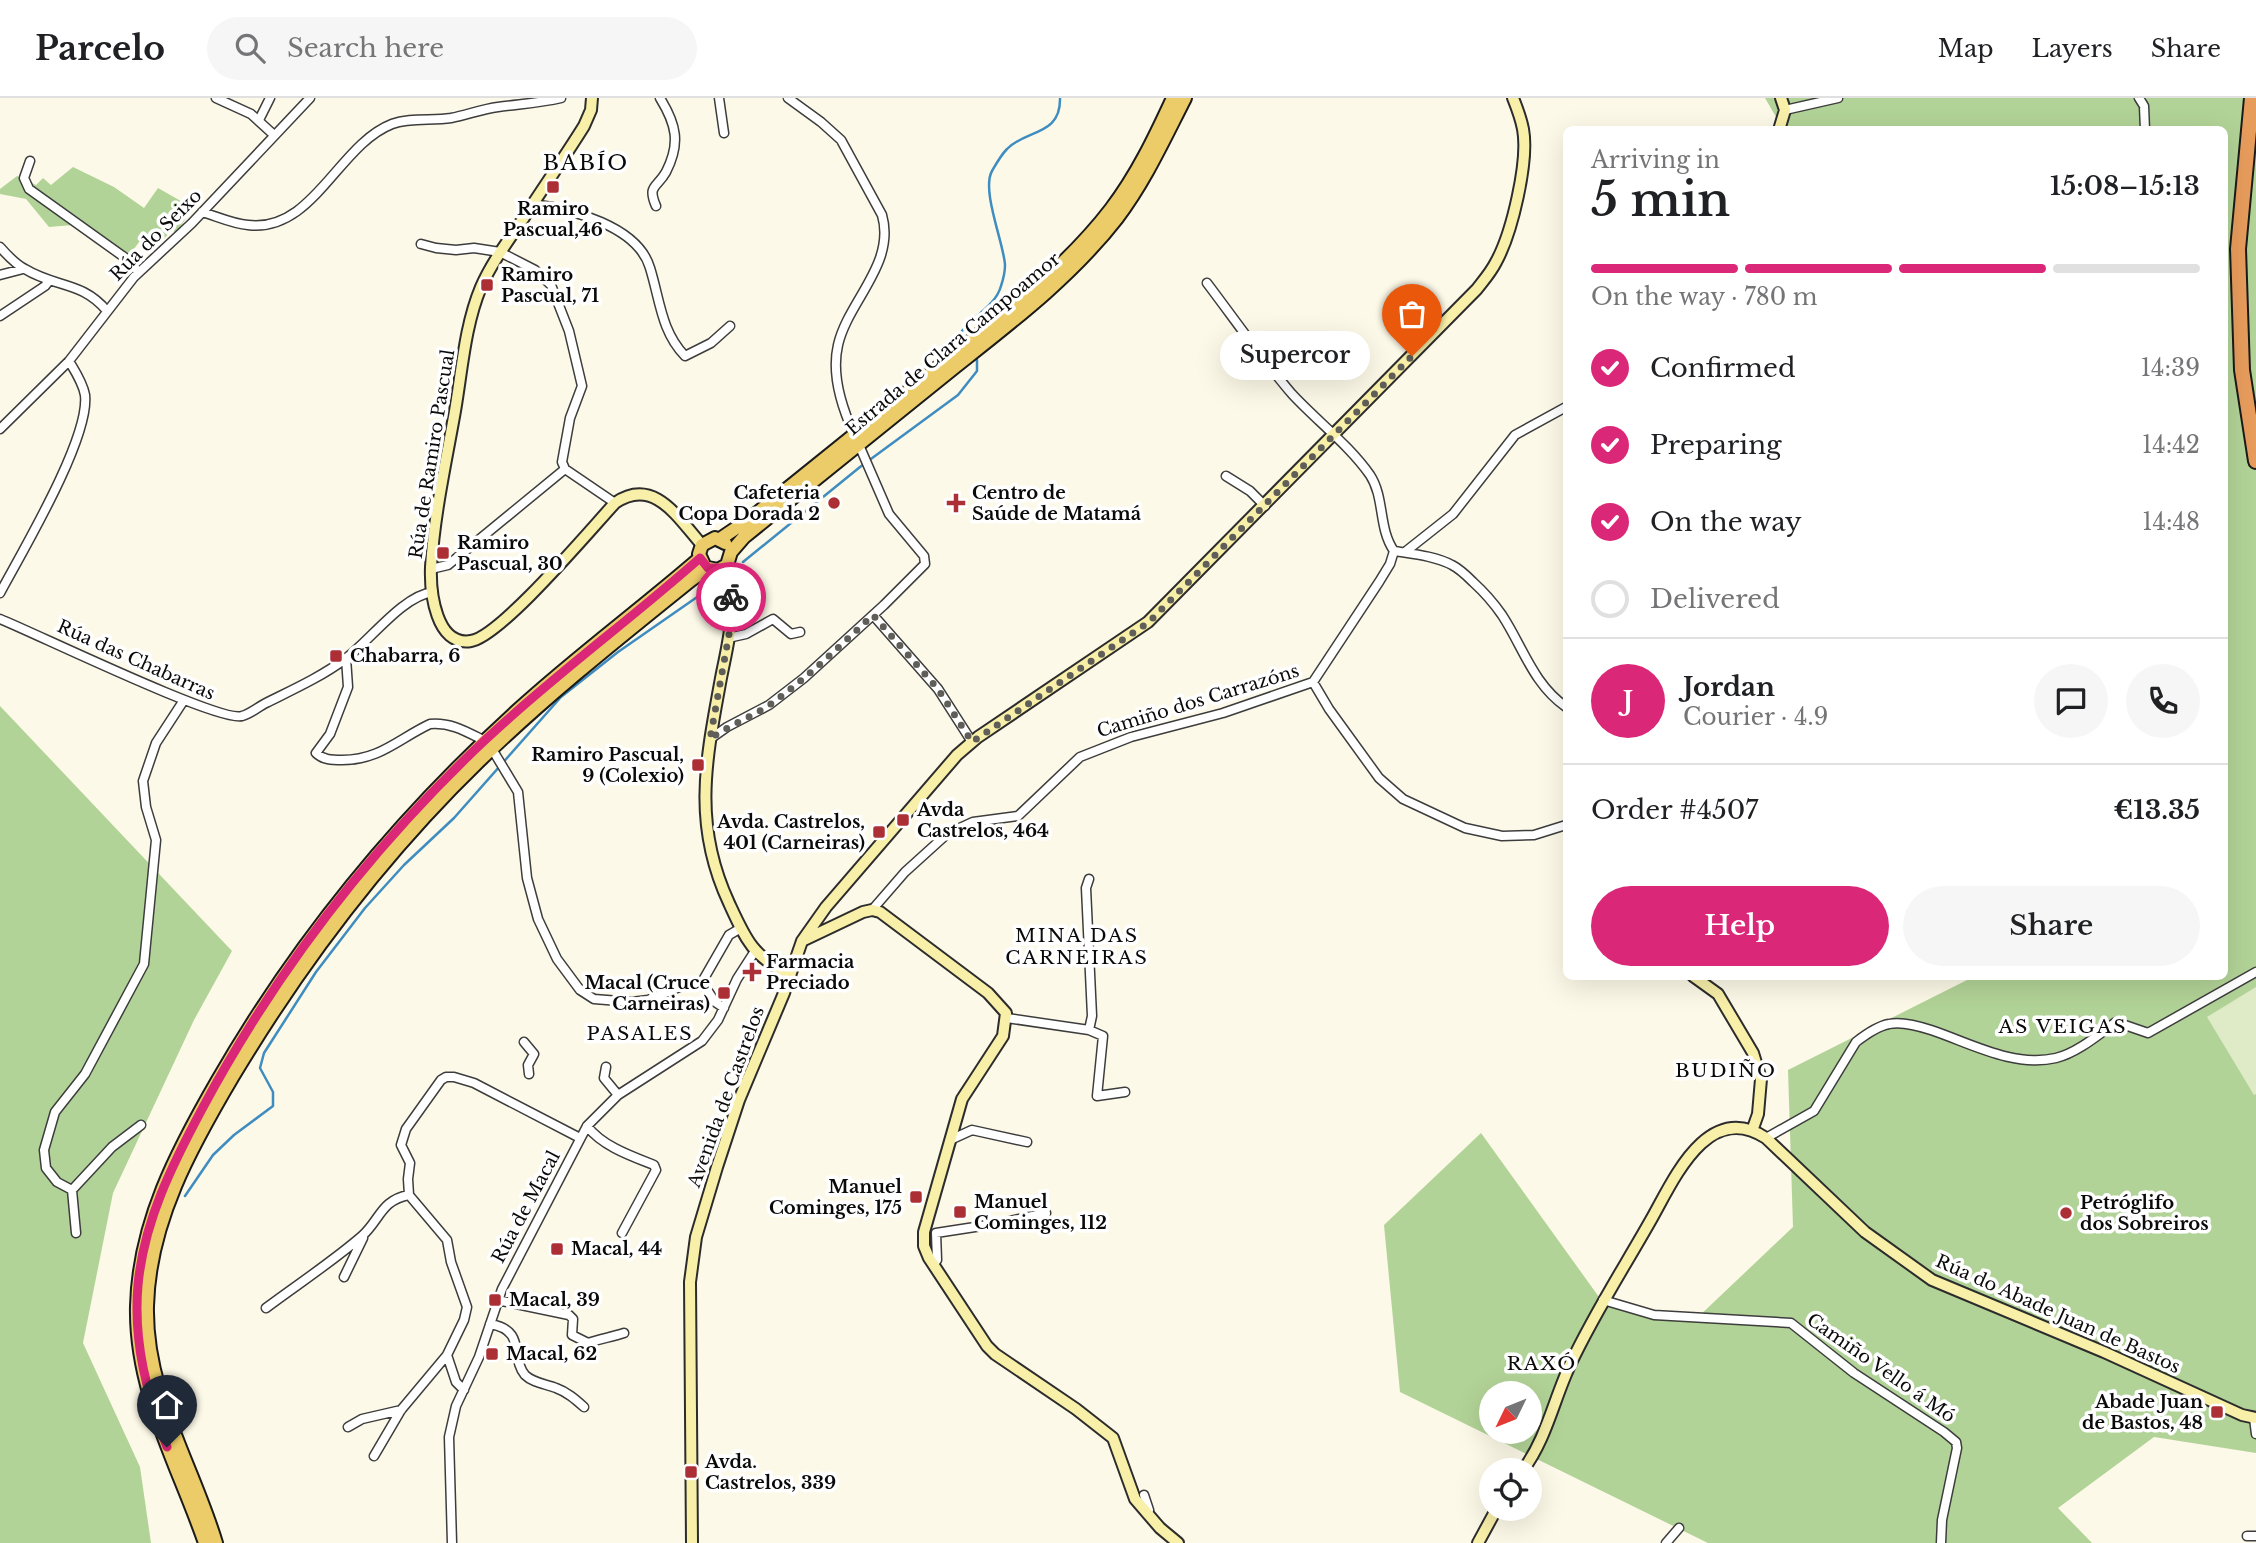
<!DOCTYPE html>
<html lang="en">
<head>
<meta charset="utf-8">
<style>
  body { margin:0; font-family:"Libre Baskerville",serif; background:#f6f6f6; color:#202124; height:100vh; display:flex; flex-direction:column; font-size:26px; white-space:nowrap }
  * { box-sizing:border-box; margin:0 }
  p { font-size:23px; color:#757577 }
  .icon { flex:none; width:38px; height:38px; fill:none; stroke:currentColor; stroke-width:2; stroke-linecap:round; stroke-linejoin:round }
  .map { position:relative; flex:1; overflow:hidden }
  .sheet { position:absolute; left:1563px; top:28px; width:665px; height:854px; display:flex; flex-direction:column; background:#fff; border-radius:10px; box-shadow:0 7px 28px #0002 }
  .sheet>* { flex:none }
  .needle { width:46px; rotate:227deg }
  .controls { position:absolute; left:1479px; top:1283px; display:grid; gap:14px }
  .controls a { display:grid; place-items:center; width:63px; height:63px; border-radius:50%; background:#fff; box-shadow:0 7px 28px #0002; font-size:35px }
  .pin { position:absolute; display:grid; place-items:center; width:60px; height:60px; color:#fff; margin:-72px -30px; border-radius:50% 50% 50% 0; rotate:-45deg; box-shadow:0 0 7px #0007 }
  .pin .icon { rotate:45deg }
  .courier { position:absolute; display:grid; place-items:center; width:70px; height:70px; margin:-35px; border:5px solid #db2777; border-radius:50%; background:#fff; color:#222; box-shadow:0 2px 9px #0007 }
  .bubble { position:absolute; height:49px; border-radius:24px; background:#fff; box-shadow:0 7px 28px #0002; font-size:23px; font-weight:600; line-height:49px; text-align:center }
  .summary em { font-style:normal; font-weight:600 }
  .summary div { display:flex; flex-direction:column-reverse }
  .summary { display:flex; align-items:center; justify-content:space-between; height:119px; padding:0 28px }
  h1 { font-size:46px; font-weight:600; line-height:52px }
  .bar { display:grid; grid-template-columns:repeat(4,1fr); gap:10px 7px; align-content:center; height:84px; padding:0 28px }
  .bar i { height:9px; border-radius:5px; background:#e0e0e0 }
  .bar .selected { background:#db2777 }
  .bar p { grid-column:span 4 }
  .line { display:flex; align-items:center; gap:18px; padding:0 28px; border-top:2px solid #e0e0e0 }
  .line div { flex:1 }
  .round { display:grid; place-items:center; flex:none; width:74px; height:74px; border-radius:37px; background:#f6f6f6 }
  ol { padding:0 28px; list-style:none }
  li { display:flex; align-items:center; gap:21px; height:77px }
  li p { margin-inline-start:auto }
  li .icon { padding:7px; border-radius:50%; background:#db2777; color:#fff; stroke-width:4 }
  li:last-child { color:#757577 }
  li i { width:38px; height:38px; border:4px solid #e0e0e0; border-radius:50% }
  .primary-button { display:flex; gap:14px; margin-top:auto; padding:14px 28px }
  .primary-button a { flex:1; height:80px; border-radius:42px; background:#db2777; color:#fff; font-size:28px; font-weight:600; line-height:80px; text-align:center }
  .primary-button a+a { background:#f6f6f6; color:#202124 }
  header { display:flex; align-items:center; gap:42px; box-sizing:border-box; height:98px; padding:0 35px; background:#fff; border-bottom:2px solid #e0e0e0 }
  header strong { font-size:33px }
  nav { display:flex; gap:38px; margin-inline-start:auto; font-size:24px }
  .search { width:490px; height:63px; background:#f6f6f6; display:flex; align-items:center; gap:18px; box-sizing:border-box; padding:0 24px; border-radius:38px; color:#757577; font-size:26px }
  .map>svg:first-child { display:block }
</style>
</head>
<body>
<header>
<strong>Parcelo</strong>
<div class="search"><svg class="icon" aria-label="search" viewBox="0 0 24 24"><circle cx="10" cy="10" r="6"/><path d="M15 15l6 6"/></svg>Search here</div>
<nav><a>Map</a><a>Layers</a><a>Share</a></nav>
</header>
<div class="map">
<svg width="2256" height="1445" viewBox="0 0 2256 1445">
  <rect width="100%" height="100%" fill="#fdf9e8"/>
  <!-- forest -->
  <path fill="#b2d397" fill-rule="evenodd" d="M1765,0H2256V1355L2154,1339L2058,1410L2092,1445H1708L1400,1294L1384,1127L1481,1035L1604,1206L1696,1221L1793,1129L1788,972L1973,879L2224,878V32L1783,31ZM1491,1295H1530V1334H1491Z
    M73,69L114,89L144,110L158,90L193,110L176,135L172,132L159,146L145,136L128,159L73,127L49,129L26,101L0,96V91L17,78L36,87L43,80L51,87Z
    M0,608L232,853L194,922L113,1095L83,1245L140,1369L151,1445H0Z"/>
  <!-- pitch -->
  <path fill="#dfebc7" d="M2256,889V996L2254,997L2207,919Z"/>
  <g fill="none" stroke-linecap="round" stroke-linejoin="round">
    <!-- stream -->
    <path stroke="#3f8dc0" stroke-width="2.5" d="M957,240C968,220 995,210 1001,188C1003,182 1005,174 1005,167C1004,146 981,92 992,73C996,66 1001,57 1007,51C1026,31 1061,38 1060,0
      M743,464L860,369L958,297L977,273V262
      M185,1098L213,1057L234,1037L273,1008V994L260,970L264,955L316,874L365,810L404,767L454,720L561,599L618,554L713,488"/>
    <!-- street casing -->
    <g stroke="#3d3d3d" stroke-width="11">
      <path id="street" d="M216,0L251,16L274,37
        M719,0L724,35
        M788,0L821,24L841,42L882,117C896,166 848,203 838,247C831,277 842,310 854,336
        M2139,0L2144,8L2145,32
        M1785,12L1838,0
        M259,22L270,0
        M30,63L24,80L29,91L124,159L139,174
        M533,106C571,111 638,128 650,170C660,202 661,233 685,258L711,245L730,228
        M656,108C647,87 657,90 666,74C681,45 676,26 660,0
        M202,114C216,118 233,126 248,127C313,135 338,47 392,26C410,19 432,23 451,20C467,17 482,11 498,9C519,6 540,5 561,0
        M421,146L436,150L456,152L474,150L500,154L535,172L551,187L569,233L582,288L570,320L562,364L565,371
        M0,149C7,157 15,166 25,171C56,190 82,183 107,213
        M0,177L23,171
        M1207,185C1235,222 1262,261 1292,296C1317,323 1349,347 1370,377C1385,400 1378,430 1394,453C1413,456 1435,458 1452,467C1460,471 1467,478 1473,484C1484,494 1493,504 1502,517C1523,549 1533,586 1566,609
        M0,218L45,188L49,183
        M0,331L69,263L134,179L192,125L310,0
        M1226,378L1250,393L1265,408
        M1405,454L1453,416L1515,337L1566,309
        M431,471L448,467L565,371L615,405
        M0,495C22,454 90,340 85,297C83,285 75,273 69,263
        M873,517L938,591L972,644
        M0,521C35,535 220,625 242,618C250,616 258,609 266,605C292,592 321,579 345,561C370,543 402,498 433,494
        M728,540L746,536L773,521L791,536L800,534
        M346,560L348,589L330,636L316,655C323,662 332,662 342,662C380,662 398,641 430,626C451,624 467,634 485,643
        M1313,584L1329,611L1379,680L1403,701L1465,730L1502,738L1534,737L1566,727
        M710,641L727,629L769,607L804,580L884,507L925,466L924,458L889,416L859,347
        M492,651L518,694L527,780L538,821L557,861L580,892L594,901L632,904L648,902L687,886L702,884L729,837L741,830
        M872,812L905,774L947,736L973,724L1018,718L1080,659L1131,639L1223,615L1313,584L1379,484L1390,466L1394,453
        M702,884L715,904L724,910
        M1007,920L1089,932L1103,938L1097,998L1125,994
        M1089,932L1092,918L1086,790L1089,781
        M524,944L534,956L528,967L529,976
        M606,969L604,980L618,997
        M141,1027L112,1049L72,1092L57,1084L46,1070L44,1052L55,1014L85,976L144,866L156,742L146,709L143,683L156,645L184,602
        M587,1028C602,1048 631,1058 654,1067L656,1072L622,1135
        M1766,1040L1814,1013L1856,944C1865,937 1878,928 1889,926C1902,923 1919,928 1931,932C1970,945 2014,970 2056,960C2077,955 2098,937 2116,924L2148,935L2256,874
        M950,1042L972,1032L1027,1044
        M72,1092L76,1135
        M409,1097L408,1081L410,1065L401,1047L406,1031L441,982L446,979H454L474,985L580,1040
        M933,1167L937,1162L936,1135L1001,1125L1046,1115
        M344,1179L363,1140
        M497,1202L569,1217L573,1221L572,1237L588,1245C599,1241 612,1239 624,1235
        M1603,1202L1654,1217L1791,1225L1854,1275L1944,1334L1956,1344L1957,1350L1942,1422L1941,1445
        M266,1210C298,1186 332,1164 362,1138C380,1122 381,1102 409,1097L447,1142L451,1164L467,1209L464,1222L447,1257L401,1312L374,1358
        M490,1226C527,1232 510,1260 525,1277C533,1285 546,1286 556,1290C567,1294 575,1301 584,1309
        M447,1257L456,1284L464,1292
        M2254,1320L2256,1336
        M348,1329L362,1321L401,1312
        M1144,1397L1149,1412L1146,1415
        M2247,1438H2256
        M452,1445L449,1339L456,1308L479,1259L502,1191L587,1028L618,997L702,943L718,922L737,881L755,853
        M1666,1445L1679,1430"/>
    </g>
    <!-- secondary casing -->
    <g stroke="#2c2c2c" stroke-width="14">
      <path id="secondary" d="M592,0L591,12L584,28C564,60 543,90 523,121C508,143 492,164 481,189C465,227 462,272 455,313C446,364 434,417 431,469C430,494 436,549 471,543C501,538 590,432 615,405C654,378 678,420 702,447
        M1779,32L1785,12L1781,0
        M723,470C740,504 728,544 721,580C706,662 692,726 729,805C746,842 752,857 789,877
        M802,843L863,814L872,812L880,814L988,895L1006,915L1003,938L962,1001L924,1134V1148L929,1160L987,1248L995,1256L1076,1311L1113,1340L1135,1401L1160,1430L1178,1445
        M1693,878L1718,896L1753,955L1761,981L1758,1016L1752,1033
        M1523,1372C1547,1340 1554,1300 1571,1265C1595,1214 1625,1168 1652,1120C1674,1081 1708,1002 1766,1040L1865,1134L1932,1182L2104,1254L2242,1317L2256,1320
        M692,1445L690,1184L696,1139L717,1069L739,1002L784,895L802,843L826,809L957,657L978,639L1148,524L1477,191C1484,182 1491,174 1496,164C1512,135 1529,63 1523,31C1521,21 1517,10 1513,0
        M1478,1445L1497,1410"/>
    </g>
    <!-- primary casing -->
    <g stroke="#1b1b1b" stroke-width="16">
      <path id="primary" d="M720,441L751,420C816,367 881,315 946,263C1004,216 1065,171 1111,111C1137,77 1155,39 1173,0
        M704,467L699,456L702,447L715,440L725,445
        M205,1445C178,1367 135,1293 137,1208C139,1125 177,1053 218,982C298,843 399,720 518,612C576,559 640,512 700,460
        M216,1445C192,1365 145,1294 147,1208C149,1124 191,1049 233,978C302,863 383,756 480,662C546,598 619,540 691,482L708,470L718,472L727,467L731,454L744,439C815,382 886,325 956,268C1013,223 1072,178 1117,120C1145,83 1164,41 1185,0"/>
    </g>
    <!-- highway casing -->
    <g stroke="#1b1b1b" stroke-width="18">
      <path id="highway" d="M2252,0L2238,151L2242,272L2256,363"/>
    </g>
    <!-- street -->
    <use href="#street" stroke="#fff" stroke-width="8"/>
    <!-- secondary -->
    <use href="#secondary" stroke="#f8efa9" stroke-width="10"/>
    <!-- primary -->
    <use href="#primary" stroke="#eccc69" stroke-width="12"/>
    <!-- highway -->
    <use href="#highway" stroke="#e79c5c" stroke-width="14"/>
  </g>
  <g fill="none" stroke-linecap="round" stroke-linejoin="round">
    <!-- done -->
    <path stroke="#5f5e58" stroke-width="7" stroke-dasharray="0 12.6" d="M731,499L732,520L710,641C729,627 752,619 771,606C807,580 840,548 873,517L938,591L972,644L1149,524L1412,258"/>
    <!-- route -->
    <path stroke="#db2777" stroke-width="9" d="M167,1349C147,1297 133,1244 138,1187C144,1123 172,1067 202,1011C275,875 371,750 484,643C553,578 629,523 700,460L708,470H723L731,499"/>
  </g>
  <!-- markers -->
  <g fill="#ac2f35" stroke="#fff" stroke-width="2.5">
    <rect x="546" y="82" width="14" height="14" rx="3.5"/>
    <rect x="480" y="180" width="14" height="14" rx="3.5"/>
    <circle cx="834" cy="405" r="7"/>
    <path d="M952.5 394.5h7v7h7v7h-7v7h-7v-7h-7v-7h7z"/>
    <rect x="436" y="448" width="14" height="14" rx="3.5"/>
    <rect x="329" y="551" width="14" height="14" rx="3.5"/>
    <rect x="691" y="660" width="14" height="14" rx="3.5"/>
    <rect x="896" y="715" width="14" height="14" rx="3.5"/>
    <rect x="872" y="727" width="14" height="14" rx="3.5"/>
    <path d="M748.5 863.5h7v7h7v7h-7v7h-7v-7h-7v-7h7z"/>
    <rect x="717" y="888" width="14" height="14" rx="3.5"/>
    <rect x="909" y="1092" width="14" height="14" rx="3.5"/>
    <rect x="953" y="1107" width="14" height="14" rx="3.5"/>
    <circle cx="2066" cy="1115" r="7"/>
    <rect x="550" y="1144" width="14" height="14" rx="3.5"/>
    <rect x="488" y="1195" width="14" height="14" rx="3.5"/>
    <rect x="485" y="1249" width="14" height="14" rx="3.5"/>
    <rect x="2210" y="1307" width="14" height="14" rx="3.5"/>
    <rect x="684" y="1367" width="14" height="14" rx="3.5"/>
  </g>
  <g text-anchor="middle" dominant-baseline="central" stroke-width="7" stroke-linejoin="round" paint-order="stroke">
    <!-- poi labels -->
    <g font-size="18" font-weight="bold" fill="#0a0a0a" stroke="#fff" text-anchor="start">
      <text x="553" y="111" text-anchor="middle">Ramiro<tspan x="553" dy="21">Pascual,46</tspan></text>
      <text x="501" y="177">Ramiro<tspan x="501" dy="21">Pascual, 71</tspan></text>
      <text x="820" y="395" text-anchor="end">Cafeteria<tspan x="820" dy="21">Copa Dorada 2</tspan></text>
      <text x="972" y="395">Centro de<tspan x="972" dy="21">Saúde de Matamá</tspan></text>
      <text x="457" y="445">Ramiro<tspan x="457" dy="21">Pascual, 30</tspan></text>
      <text x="350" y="558">Chabarra, 6</text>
      <text x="684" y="657" text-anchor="end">Ramiro Pascual,<tspan x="684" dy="21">9 (Colexio)</tspan></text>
      <text x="917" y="712">Avda<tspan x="917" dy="21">Castrelos, 464</tspan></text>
      <text x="865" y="724" text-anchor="end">Avda. Castrelos,<tspan x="865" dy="21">401 (Carneiras)</tspan></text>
      <text x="766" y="864">Farmacia<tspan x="766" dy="21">Preciado</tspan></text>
      <text x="710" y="885" text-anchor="end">Macal (Cruce<tspan x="710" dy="21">Carneiras)</tspan></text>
      <text x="902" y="1089" text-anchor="end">Manuel<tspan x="902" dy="21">Cominges, 175</tspan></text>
      <text x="974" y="1104">Manuel<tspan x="974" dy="21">Cominges, 112</tspan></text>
      <text x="2080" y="1105">Petróglifo<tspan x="2080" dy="21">dos Sobreiros</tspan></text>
      <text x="571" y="1151">Macal, 44</text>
      <text x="509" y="1202">Macal, 39</text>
      <text x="506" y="1256">Macal, 62</text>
      <text x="2203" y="1304" text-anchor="end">Abade Juan<tspan x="2203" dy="21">de Bastos, 48</tspan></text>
      <text x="705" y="1364">Avda.<tspan x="705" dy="21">Castrelos, 339</tspan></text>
    </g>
    <!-- street labels -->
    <g font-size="18" fill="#0a0a0a" stroke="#fff">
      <text transform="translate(156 137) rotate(-45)">Rúa do Seixo</text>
      <text transform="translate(953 246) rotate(-40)">Estrada de Clara Campoamor</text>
      <text transform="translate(432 356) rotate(-81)">Rúa de Ramiro Pascual</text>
      <text transform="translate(136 562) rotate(24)">Rúa das Chabarras</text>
      <text transform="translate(1198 603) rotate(-17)">Camiño dos Carrazóns</text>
      <text transform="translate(726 999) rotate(-70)">Avenida de Castrelos</text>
      <text transform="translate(526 1109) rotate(-62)">Rúa de Macal</text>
      <text transform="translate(2058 1216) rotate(24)">Rúa do Abade Juan de Bastos</text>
      <text transform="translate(1881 1270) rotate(35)">Camiño Vello á Mó</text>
    </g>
    <!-- neighbourhood labels -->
    <g font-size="19" letter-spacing="2" fill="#0a0a0a" stroke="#fff">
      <text x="1077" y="837">MINA DAS<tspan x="1077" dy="22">CARNEIRAS</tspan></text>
      <text x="2063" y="928">AS VEIGAS</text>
      <text x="640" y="935">PASALES</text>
      <text x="1726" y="972">BUDIÑO</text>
      <text x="1542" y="1265">RAXÓ</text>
    </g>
    <!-- quarter labels -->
    <g font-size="21" letter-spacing="2" fill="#0a0a0a" stroke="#fff">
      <text x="586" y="65">BABÍO</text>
    </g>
  </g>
</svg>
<div class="controls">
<a><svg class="needle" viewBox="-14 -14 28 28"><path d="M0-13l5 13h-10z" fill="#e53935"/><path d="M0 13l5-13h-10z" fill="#757577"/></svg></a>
<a><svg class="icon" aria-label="locate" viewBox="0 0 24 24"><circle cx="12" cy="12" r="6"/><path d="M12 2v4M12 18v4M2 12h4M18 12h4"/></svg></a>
</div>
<div class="pin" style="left:1412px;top:258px;background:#ea580c"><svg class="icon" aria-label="bag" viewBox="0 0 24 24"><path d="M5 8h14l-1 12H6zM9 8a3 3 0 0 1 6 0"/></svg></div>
<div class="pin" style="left:167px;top:1349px;background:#1f2937"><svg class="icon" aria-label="home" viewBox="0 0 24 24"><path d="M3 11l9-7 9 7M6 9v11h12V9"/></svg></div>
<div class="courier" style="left:731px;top:499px"><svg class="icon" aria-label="bike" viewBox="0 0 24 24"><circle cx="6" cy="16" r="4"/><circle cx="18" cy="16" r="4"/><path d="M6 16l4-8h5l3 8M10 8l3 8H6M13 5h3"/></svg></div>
<div class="bubble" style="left:1220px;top:233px;width:150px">Supercor</div>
<section class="sheet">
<div class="summary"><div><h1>5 min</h1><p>Arriving in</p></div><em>15:08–15:13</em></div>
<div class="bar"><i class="selected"></i><i class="selected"></i><i class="selected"></i><i></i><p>On the way · 780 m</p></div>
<ol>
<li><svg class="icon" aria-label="check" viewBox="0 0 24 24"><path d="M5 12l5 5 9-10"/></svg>Confirmed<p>14:39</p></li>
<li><svg class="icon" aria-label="check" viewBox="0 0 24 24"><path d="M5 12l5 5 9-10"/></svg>Preparing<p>14:42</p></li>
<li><svg class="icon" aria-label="check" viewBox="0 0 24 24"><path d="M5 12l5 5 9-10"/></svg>On the way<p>14:48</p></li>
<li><i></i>Delivered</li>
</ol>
<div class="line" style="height:126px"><b class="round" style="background:#db2777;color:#fff">J</b><div><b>Jordan</b><p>Courier · 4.9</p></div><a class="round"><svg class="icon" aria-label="chat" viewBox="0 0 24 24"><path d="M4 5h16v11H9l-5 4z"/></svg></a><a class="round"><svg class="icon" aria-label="phone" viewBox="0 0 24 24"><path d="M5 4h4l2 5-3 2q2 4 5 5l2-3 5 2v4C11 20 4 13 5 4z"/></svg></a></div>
<div class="line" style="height:91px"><div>Order #4507</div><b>€13.35</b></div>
<div class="primary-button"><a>Help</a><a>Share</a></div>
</section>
</div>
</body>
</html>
